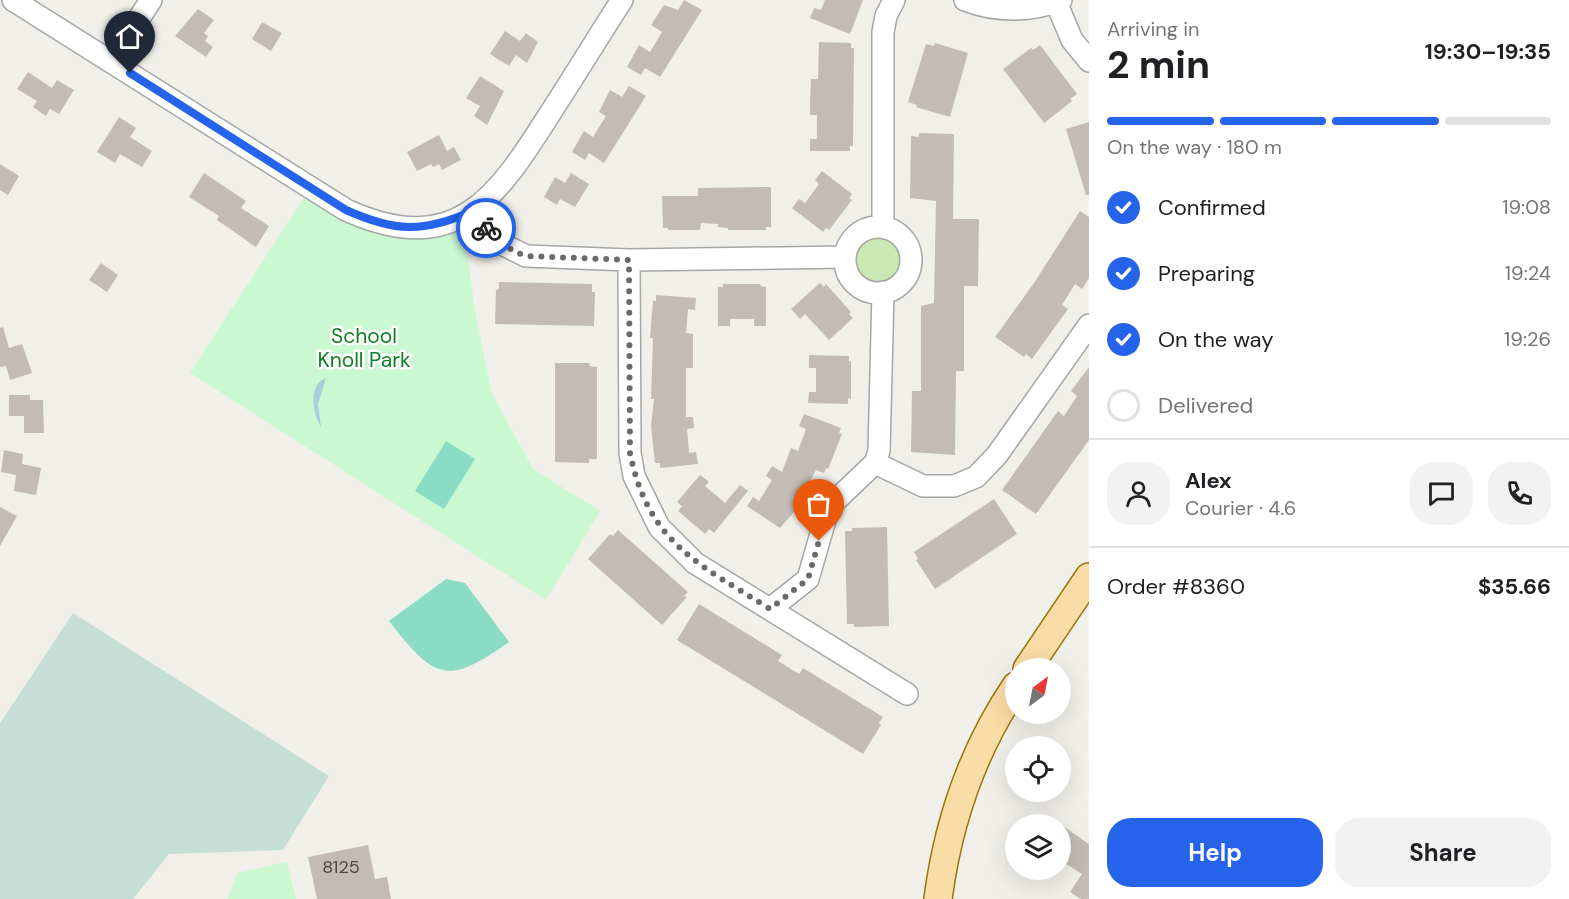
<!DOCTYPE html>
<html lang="en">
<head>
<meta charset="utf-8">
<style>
  body { margin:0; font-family:"DM Sans",sans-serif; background:#f2f2f2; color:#202124; height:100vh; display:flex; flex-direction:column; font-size:22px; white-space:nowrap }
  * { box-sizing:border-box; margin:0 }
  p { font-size:20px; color:#757577 }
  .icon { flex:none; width:33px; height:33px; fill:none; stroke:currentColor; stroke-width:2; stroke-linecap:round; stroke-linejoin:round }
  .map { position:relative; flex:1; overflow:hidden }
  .panel { display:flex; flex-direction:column; background:#fff; width:480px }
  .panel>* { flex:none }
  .needle { width:39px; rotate:32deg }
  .tools { position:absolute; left:1005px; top:658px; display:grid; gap:12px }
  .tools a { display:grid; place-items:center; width:66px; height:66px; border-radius:50%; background:#fff; box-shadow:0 6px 24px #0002; font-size:30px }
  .pin { position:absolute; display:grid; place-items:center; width:51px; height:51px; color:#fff; margin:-62px -26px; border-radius:50% 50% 50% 0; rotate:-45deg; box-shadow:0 0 6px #0007 }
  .pin .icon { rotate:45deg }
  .courier { position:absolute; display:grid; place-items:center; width:60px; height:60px; margin:-30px; border:4px solid #2563eb; border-radius:50%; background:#fff; color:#222; box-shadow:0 2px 8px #0007 }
  .summary em { font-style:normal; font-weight:700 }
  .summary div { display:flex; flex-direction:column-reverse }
  .summary { display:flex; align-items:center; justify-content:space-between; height:102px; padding:0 18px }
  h1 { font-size:39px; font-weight:700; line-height:45px }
  .bar { display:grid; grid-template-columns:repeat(4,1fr); gap:9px 6px; align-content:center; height:72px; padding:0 18px }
  .bar i { height:8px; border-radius:4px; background:#e0e0e0 }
  .bar .on { background:#2563eb }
  .bar p { grid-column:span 4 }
  .line { display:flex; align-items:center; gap:15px; padding:0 18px; border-top:2px solid #e0e0e0 }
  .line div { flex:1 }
  .round { display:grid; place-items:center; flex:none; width:63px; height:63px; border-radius:24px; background:#f2f2f2 }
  ol { padding:0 18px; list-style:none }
  li { display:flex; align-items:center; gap:18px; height:66px }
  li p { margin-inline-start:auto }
  li .icon { padding:6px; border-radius:50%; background:#2563eb; color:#fff; stroke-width:4 }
  li:last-child { color:#757577 }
  li i { width:33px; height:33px; border:3px solid #e0e0e0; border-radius:50% }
  .primary-button { display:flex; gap:12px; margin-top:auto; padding:12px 18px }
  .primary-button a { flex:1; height:69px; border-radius:24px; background:#2563eb; color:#fff; font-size:24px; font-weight:700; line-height:69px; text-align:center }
  .primary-button a+a { background:#f2f2f2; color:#202124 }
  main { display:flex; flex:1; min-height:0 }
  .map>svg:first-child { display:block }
</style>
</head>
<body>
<main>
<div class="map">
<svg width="1089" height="899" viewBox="0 0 1089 899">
  <rect width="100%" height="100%" fill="#f1efe9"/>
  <!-- grass -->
  <path fill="#c8e9b1" d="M856 259a24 24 0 1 1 48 0a24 24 0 1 1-48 0Z"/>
  <!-- wetland -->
  <path fill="#c6dfd6" d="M73,613L329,776L283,850L169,854L133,899H0V723Z"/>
  <!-- park -->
  <path fill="#c9f8d1" d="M305,196C356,228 392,246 453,228L468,258L475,311L492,394L533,469L600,511L546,600L190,373Z
    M287,862L296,899H228L237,873Z"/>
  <!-- pitch -->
  <path fill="#8addc4" d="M446,441L475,459L444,509L415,491Z
    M446,579L465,583L509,642C447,686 435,680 389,621Z"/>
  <!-- water -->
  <path fill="#abcddd" d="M326,378L318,404L321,427C313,413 307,386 326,378Z"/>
  <!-- building -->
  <path fill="#c2bcb5" d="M684,0L702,10L660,77L645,68L641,75L627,67L639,45L650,52L662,32L651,25L664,5L678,10Z
    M825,0H863L850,34L810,18L814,8L821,10Z
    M198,9L214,20L204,33L208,36L205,41L213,47L206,57L175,36Z
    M262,22L282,33L271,51L252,39Z
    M505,31L520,41L526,33L538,42L527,63L516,55L509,66L490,54Z
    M819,42L851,43V48H854L853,146H850V151H810V139H817V115H810V102L811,79H818Z
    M935,43L968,53L950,117L916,107L917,105L908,102L926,44L934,46Z
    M1040,45L1077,94L1070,99L1072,101L1044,123L1003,69L1031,48L1033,50Z
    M28,72L52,88L57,80L74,90L59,114L50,109L46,116L33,107L37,101L17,89Z
    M480,76L504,91L487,125L474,116L480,106L466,98Z
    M629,86L646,96L604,163L589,153L585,160L572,152L584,131L593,137L606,116L599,112L610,90L622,97Z
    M119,117L136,128L130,137L152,151L142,167L120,154L115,163L97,152Z
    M1089,122V195H1086L1066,129Z
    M919,133L954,134L953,219H979L978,286H964V371H956L955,455L911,452L912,391H921V306L934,303L936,201L910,198L911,136L919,137Z
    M439,135L447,151L454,147L461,160L442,170L439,164L433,167L431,164L417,171L407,152Z
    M0,164L19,176L8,195L0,190Z
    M822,171L852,194L849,198L852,200L829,230L826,228L823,232L792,208L799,199L805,203L819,184L815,180Z
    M204,173L246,201L241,208L269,226L256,247L217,220L219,216L189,197Z
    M571,173L589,184L575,207L560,199L557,205L544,197L555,177L565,183Z
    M771,187V227H766V230H728V228L718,227V224L701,223L700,230H668V228H663L662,196H698V188Z
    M1080,211L1089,217V278L1082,289L1075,284L1062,305L1068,309L1032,359L1026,354L1024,357L995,337L1034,283Z
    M101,263L118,275L107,292L89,280Z
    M499,282L592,284V292H595L594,326L495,324L496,290L499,289Z
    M820,283L824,287L826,284L851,312L849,314L853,318L829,340L805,314L800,319L791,309Z
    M723,284H760L761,286L766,287V326H754V319H730V326H718V287H723Z
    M656,295L696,298L695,310L688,309L686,333L693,334V368H686V417H693L694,428L687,429L689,453L696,452L698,464L660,468V463H655L651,426L654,399H651L653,338H650L653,301H656Z
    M3,327L9,348L22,344L32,373L10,380L6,366L0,367V328Z
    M809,355L849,356V361H851V399L848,398V404L808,403L809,392H816V368H809Z
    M555,363H590L589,366L597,367V459H589V463L555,462Z
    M1089,367V440L1036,514L1002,490L1058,411L1064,416L1077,396L1071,391Z
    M9,395H30V400H43L44,433H24V416H9Z
    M804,414L841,428L839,433L842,434L828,469L826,468L824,473L816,470L794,512L780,528L747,506L753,497L759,501L772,480L766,476L772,466L782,472L791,448L798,451L806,429L799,426Z
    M4,450L23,454L22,464L41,468L36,495L14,491L16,475L1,472Z
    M700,475L709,482L705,486L725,503L740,485L748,491L714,533L709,529L705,534L678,511L682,506L677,502Z
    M994,499L1017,534L935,589L916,560L918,559L914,552Z
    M0,507L17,516L0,546Z
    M887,527L889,626L854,627V624H847L845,531H852V528Z
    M618,530L688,592L684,596L687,597L662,625L588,559L610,534L613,536Z
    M699,604L782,655L778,661L799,674L803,668L883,717L879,723L881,725L863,754L677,640Z
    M1060,824L1089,844V899H1081L1070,892L1082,874L1060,860Z
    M368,845L375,879L387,877L391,899H317L308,857Z"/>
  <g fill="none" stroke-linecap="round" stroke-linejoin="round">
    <!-- minor casing -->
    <g stroke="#a6a6a6" stroke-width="24">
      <path id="minor" d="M13,0L346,210C457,260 497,197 551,112C575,75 598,37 622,0
        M965,0C996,12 1030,12 1061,0
        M1056,2L1072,40L1089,61
        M111,61L151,0
        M473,211L500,243L526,256L629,260L845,257
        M845 260a33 33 0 1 1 66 0a33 33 0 1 1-66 0Z
        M883,227V32L886,16L894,0
        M629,260L630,453L634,476L659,527L695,563L907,694
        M875,463L923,486H954L976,477L997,455L1089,325
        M770,609L808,579L827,513L834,502L875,463L879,451L883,292"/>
    </g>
    <!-- major casing -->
    <g stroke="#9a7605" stroke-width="30">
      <path id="major" d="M1027,669L1089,577
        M938,899C948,822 972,751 1016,686"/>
    </g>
    <!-- minor -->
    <use href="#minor" stroke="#fff" stroke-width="21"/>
    <!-- major -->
    <use href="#major" stroke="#f9dda6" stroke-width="27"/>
  </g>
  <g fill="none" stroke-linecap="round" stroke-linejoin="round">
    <!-- done -->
    <path stroke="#6a6a68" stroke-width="6" stroke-dasharray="0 10.8" d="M486,228C499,242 509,250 526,256L629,260L630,453C648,543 699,564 770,609L808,579L819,541"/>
    <!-- route -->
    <path stroke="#2563eb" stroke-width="8" d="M130,73L346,210C395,232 423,233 473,211L486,228"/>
  </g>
  <g text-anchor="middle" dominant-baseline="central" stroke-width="5" stroke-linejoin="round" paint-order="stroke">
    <!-- number labels -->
    <g font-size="18" fill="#4a4847">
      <text x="341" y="867">8125</text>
    </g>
    <!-- park labels -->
    <g font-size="21" fill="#107f23" stroke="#fff">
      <text x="364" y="336">School<tspan x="364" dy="24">Knoll Park</tspan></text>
    </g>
  </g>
</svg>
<div class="tools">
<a><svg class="needle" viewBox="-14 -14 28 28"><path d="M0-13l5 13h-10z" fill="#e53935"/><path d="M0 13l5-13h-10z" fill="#757577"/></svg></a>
<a><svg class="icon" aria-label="locate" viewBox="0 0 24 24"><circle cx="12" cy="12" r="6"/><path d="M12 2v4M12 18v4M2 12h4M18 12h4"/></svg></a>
<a><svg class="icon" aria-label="layers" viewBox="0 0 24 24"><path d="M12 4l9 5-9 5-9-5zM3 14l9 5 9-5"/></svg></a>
</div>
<div class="pin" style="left:819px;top:541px;background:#ea580c"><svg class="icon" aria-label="bag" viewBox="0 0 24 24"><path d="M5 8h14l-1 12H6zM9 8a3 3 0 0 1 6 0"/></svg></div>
<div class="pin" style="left:130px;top:73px;background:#1f2937"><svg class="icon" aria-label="home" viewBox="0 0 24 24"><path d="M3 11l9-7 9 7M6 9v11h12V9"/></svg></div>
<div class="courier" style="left:486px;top:228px"><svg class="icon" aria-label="bike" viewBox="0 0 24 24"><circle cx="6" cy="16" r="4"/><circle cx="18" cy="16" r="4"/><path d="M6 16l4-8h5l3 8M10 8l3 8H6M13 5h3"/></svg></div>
</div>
<section class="panel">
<div class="summary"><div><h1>2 min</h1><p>Arriving in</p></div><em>19:30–19:35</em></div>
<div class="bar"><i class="on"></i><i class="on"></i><i class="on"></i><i></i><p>On the way · 180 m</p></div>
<ol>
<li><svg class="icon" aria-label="check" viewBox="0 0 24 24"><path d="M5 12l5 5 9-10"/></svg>Confirmed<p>19:08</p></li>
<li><svg class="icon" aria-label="check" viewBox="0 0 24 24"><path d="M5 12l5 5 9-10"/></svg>Preparing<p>19:24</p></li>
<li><svg class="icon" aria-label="check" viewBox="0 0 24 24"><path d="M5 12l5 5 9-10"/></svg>On the way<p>19:26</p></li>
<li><i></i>Delivered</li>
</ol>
<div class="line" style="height:108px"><a class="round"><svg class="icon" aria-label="person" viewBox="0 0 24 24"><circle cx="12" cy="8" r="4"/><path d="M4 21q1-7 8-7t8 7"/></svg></a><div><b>Alex</b><p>Courier · 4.6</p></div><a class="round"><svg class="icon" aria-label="chat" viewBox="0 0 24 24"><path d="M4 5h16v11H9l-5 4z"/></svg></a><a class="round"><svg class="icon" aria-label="phone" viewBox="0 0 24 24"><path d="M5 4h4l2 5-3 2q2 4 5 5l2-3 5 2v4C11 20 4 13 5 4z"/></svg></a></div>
<div class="line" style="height:78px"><div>Order #8360</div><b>$35.66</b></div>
<div class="primary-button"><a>Help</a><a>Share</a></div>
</section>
</main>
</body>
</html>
